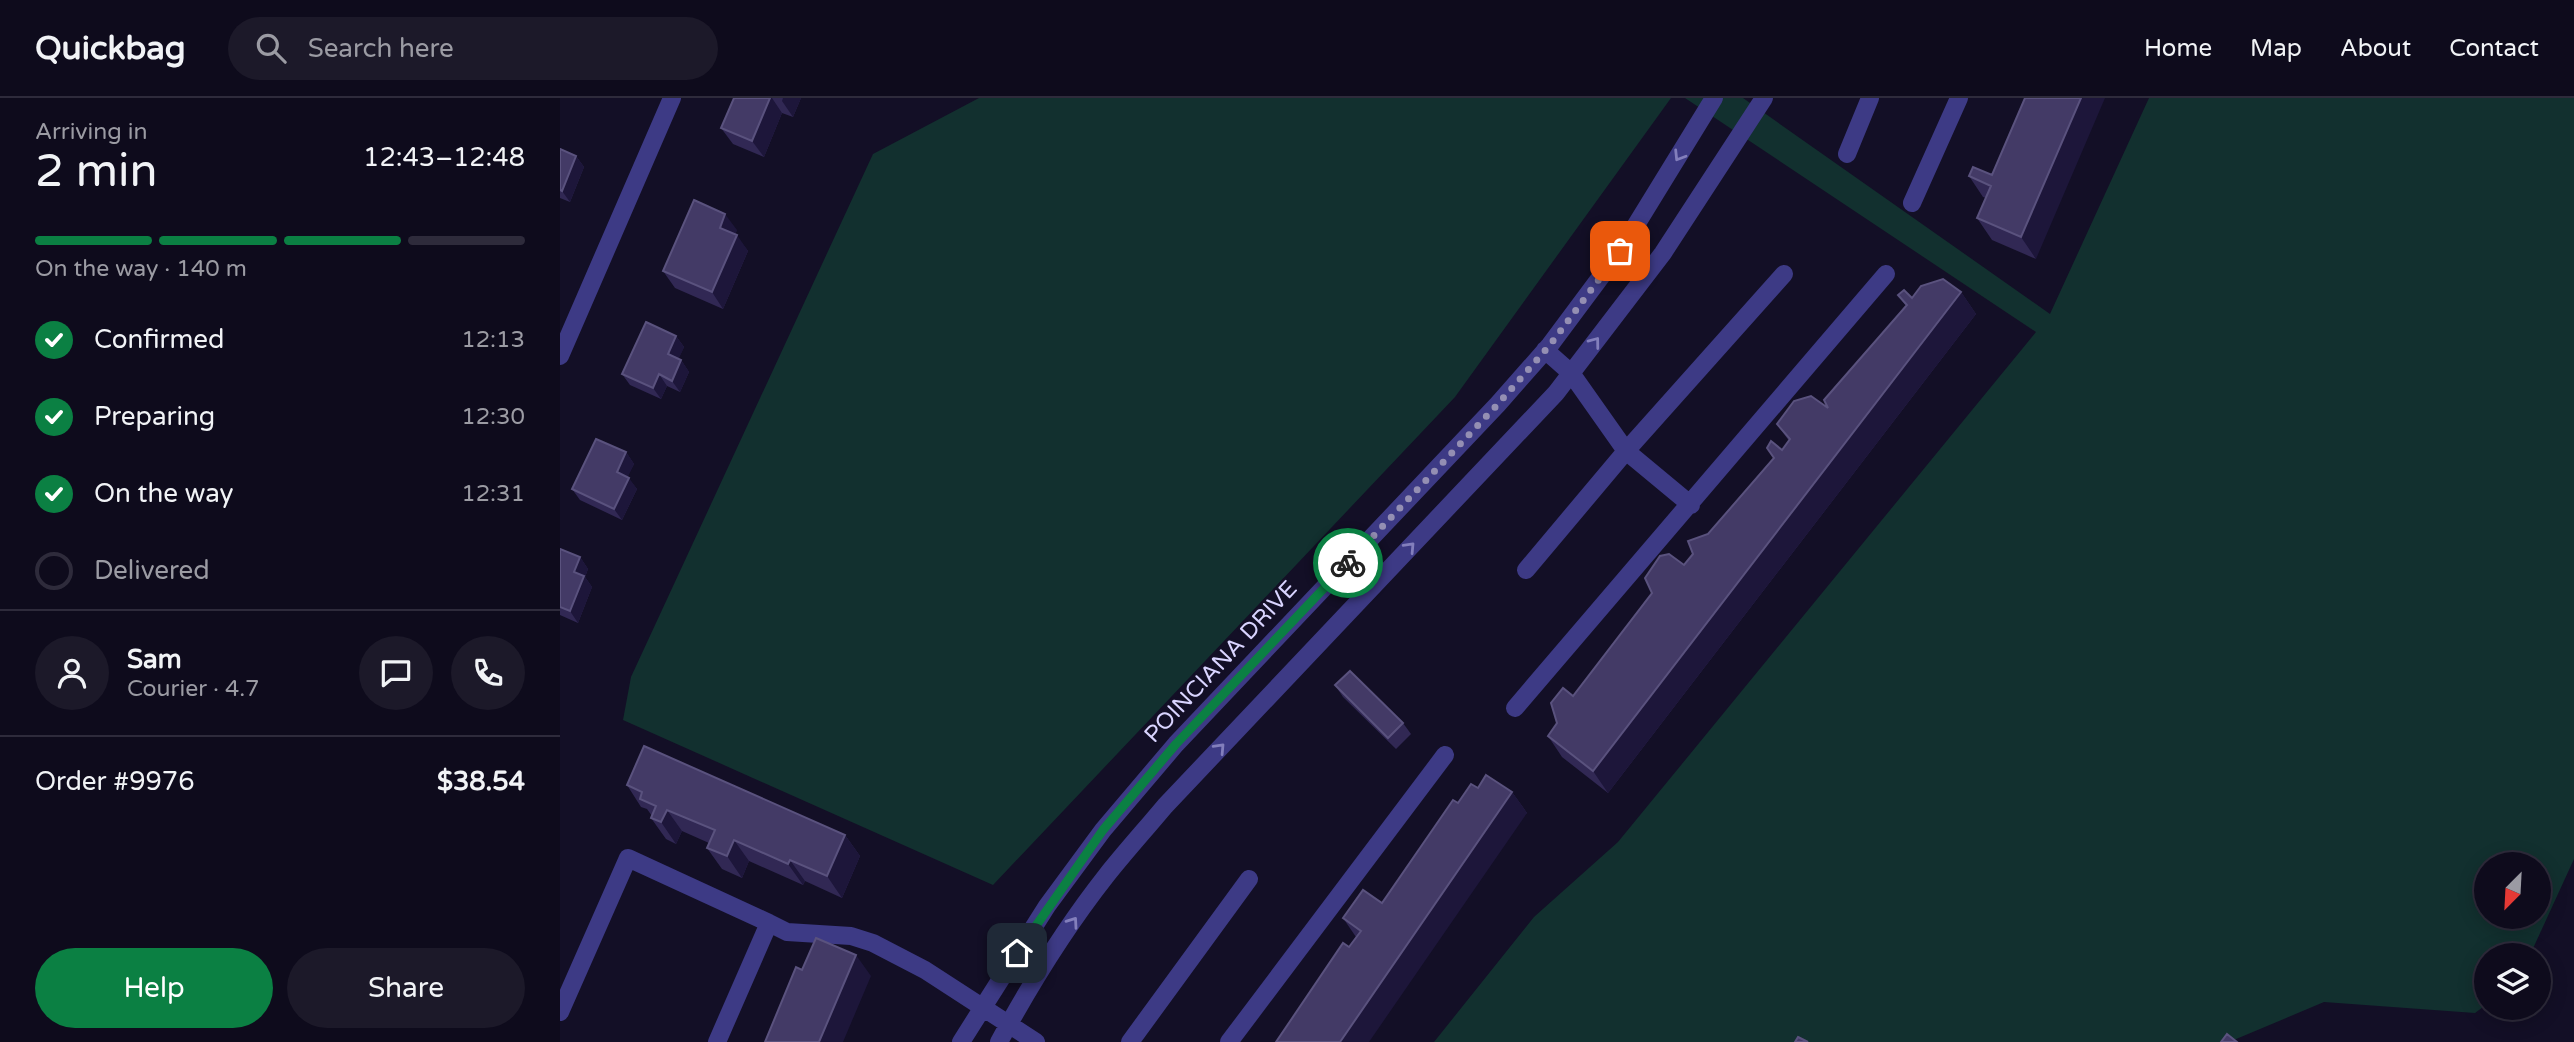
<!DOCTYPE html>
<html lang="en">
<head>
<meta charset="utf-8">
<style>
  body { margin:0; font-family:"Varela Round",sans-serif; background:#1c1929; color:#f1f3f6; height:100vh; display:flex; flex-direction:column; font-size:26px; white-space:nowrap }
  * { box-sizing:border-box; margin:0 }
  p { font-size:23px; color:#9b9ba3 }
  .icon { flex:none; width:38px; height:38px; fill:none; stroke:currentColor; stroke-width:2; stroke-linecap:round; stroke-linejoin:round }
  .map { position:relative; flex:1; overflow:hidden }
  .details { display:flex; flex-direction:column; background:#0e0b1c; width:560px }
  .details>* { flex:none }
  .needle { width:46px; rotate:204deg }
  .tools { position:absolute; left:1914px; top:754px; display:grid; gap:14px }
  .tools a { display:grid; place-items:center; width:77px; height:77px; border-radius:50%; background:#0e0b1c; box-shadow:0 4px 18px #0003,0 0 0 2px #2e2b3b; font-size:35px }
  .pin { position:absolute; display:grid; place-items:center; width:60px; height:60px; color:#fff; margin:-30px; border-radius:14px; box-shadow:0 4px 10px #0006 }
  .courier { position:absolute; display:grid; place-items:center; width:70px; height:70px; margin:-35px; border:5px solid #0b8043; border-radius:50%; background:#fff; color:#222; box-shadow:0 2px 9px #0007 }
  .head em { font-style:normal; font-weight:600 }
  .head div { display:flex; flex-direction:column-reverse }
  .head { display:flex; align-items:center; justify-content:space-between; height:119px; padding:0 35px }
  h1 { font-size:46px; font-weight:600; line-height:52px }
  .bar { display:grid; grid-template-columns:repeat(4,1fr); gap:10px 7px; align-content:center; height:84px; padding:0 35px }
  .bar i { height:9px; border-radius:5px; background:#2e2b3b }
  .bar .selected { background:#0b8043 }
  .bar p { grid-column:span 4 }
  .line { display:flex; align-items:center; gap:18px; padding:0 35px; border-top:2px solid #2e2b3b }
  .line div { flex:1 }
  .round { display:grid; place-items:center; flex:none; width:74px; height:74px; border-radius:37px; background:#1c1929 }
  ol { padding:0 35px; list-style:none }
  li { display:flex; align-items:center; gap:21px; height:77px }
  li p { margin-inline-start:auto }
  li .icon { padding:7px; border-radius:50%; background:#0b8043; color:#fff; stroke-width:4 }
  li:last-child { color:#9b9ba3 }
  li i { width:38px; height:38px; border:4px solid #2e2b3b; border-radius:50% }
  .cta { display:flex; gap:14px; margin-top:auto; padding:14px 35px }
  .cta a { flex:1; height:80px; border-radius:42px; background:#0b8043; color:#fff; font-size:28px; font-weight:600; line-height:80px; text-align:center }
  .cta a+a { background:#1c1929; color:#f1f3f6 }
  header { display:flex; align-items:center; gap:42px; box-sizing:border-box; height:98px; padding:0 35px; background:#0e0b1c; border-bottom:2px solid #2e2b3b }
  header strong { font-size:33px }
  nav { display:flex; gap:38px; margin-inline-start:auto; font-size:24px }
  .search { width:490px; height:63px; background:#1c1929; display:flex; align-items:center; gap:18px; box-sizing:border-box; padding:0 24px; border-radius:38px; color:#9b9ba3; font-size:26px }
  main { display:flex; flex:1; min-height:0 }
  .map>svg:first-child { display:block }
</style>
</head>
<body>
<header>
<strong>Quickbag</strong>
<div class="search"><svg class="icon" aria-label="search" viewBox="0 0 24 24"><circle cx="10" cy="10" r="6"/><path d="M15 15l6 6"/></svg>Search here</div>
<nav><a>Home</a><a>Map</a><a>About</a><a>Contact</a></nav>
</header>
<main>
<section class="details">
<div class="head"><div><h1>2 min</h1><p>Arriving in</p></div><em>12:43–12:48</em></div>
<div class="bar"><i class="selected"></i><i class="selected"></i><i class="selected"></i><i></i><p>On the way · 140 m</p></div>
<ol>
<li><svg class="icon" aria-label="check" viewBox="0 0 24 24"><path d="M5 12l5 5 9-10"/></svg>Confirmed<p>12:13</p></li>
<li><svg class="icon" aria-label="check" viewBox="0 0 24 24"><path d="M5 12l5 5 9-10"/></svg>Preparing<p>12:30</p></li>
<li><svg class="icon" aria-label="check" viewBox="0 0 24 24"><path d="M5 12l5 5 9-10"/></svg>On the way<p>12:31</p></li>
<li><i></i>Delivered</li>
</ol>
<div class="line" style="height:126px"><a class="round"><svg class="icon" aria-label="person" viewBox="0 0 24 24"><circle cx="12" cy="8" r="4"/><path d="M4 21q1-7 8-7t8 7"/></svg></a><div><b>Sam</b><p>Courier · 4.7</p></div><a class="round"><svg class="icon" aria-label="chat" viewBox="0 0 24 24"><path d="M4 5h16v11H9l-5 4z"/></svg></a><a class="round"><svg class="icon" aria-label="phone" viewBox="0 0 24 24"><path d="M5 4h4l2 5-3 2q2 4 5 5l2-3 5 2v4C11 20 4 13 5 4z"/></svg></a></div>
<div class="line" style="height:91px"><div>Order #9976</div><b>$38.54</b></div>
<div class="cta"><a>Help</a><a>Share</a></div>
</section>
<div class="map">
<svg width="2014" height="944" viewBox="0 0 2014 944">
  <rect width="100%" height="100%" fill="#130f26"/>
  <!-- green -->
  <path fill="#12302f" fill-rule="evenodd" d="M419,0H1111L895,299L433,787L63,622L71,579L313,56Z
    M1125,0H1183L1490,216L1589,0H2014V761L1970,857L1927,858V906L1915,915L1764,904L1669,944H874L974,819L1058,744L1476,234ZM1927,766H1979V819H1927Z"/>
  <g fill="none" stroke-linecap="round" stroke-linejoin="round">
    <!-- minor -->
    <path stroke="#3d3a85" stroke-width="18" d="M1287,56L1310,0
      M1352,105L1399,0
      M985,252L1011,275L1066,353L1131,407
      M0,258L112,0
      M966,472L1066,353L1224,176
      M955,610L1326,176
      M0,914L68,760L209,825
      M157,944L209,825L227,834L291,838L313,845L365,872L476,944
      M401,944L487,808L543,732L616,646L938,306L990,247L1060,153L1154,0
      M439,944C470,887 505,830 546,778C565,754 585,732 605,708L996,295L1103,155L1204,0
      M570,944L689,781
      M669,944L885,657"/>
  </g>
  <!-- wall -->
  <path fill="#312854" d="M174,0H241L233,19L222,15L204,59L173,46L161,30Z
    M0,51L16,58L24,69L10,104L0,100Z
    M1432,77L1476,161L1432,142L1417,120L1426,100L1423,99L1409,78Z
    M177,132L175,136L188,153L163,211L115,190L103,173Z
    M1401,194L1416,216L1048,695L1002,659L988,638L997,625L1013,598L1124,467L1148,436L1222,352L1229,343L1217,326L1268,310L1346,208L1338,197L1352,200Z
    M116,238L124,249L118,261L121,262L129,274L120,294L107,288L101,301L70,287L62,276Z
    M66,354L74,366L67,379L77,391L62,422L20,402L12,391Z
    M0,451L20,459L28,471L25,479L32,489L18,525L0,517Z
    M775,587L843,625L851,636L836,651L783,599Z
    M67,687L285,737L300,758L282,800L245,783L243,787L189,763L182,780L162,771L147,750L149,745L122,733L116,746L106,741L91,720L92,718L87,711L81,709Z
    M918,690L952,694L967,715L789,849L796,839L783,820L822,805L898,705Z"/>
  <!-- shaded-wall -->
  <path fill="#1d163a" d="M210,0H212L222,15L204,59L192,43Z
    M223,0H241L233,19L222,3Z
    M1521,0H1545L1476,161L1461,139Z
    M16,58L24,69L10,104L2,93Z
    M165,116L177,132L171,146L160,130Z
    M177,137L188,153L163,211L152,194Z
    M1401,194L1416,216L1048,695L1033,673Z
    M116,238L124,249L116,267L108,256Z
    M121,262L129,274L120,294L112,283Z
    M99,276L107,288L101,301L93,290Z
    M66,354L74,366L65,385L57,374Z
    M69,380L77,391L62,422L54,411Z
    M20,459L28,471L25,479L32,489L18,525L10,513L14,474Z
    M952,694L967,715L809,944H780Z
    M107,712L122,733L116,746L101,724Z
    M285,737L300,758L282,800L267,778Z
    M174,742L189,763L182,780L167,758Z
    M230,762L245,783L243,787L228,766Z
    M296,857L311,878L283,944H259Z"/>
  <!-- building -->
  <path fill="#433a66" stroke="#5a527e" stroke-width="2" d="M174,0H210L192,43L161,30Z
    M1465,0H1521L1461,139L1417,120L1431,88L1409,78L1413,69L1432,77Z
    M0,51L16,58L2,93L0,92Z
    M134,102L165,116L160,130L177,137L152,194L103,173Z
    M1383,181L1401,194L1033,673L988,638L997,625L991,605L1003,590L1013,598L1092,495L1085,480L1100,458L1109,456L1124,467L1133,456L1128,443L1148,436L1214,360L1207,350L1211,343L1222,352L1230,341L1217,326L1234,303L1251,298L1268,310L1264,302L1347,207L1338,197L1344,192L1352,200L1361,188Z
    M86,224L116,238L108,256L121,262L112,283L99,276L93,290L62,276Z
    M36,341L66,354L57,374L69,380L54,411L12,391Z
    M0,451L20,459L14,474L24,478L10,513L0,509Z
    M790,573L843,625L828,640L775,587Z
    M84,648L285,737L267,778L230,762L228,766L174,742L167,758L147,750L155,732L107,712L101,724L91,720L96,708L80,701L82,694L67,687Z
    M926,677L952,694L780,944H716L783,845L789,849L801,833L783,820L803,792L822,805L893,702L898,705L911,686L918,690Z
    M256,840L296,857L259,944H205L236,869L242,872Z
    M1667,936L1677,944H1661Z
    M1238,939L1248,944H1235Z"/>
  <!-- one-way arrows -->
  <defs><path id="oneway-chevron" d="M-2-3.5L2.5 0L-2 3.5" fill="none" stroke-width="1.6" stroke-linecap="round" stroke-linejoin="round" transform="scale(1.75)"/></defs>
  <g stroke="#837fbc">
    <use href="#oneway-chevron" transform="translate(1119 58) rotate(122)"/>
    <use href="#oneway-chevron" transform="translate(1035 244) rotate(-53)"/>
    <use href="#oneway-chevron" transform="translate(850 449) rotate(-47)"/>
    <use href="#oneway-chevron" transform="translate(660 650) rotate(-47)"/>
    <use href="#oneway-chevron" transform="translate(513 824) rotate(-55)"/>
  </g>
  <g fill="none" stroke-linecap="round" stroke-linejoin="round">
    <!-- done -->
    <path stroke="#948fb3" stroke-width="7" stroke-dasharray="0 12.6" d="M788,465L938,306L990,247L1060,153"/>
    <!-- route -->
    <path stroke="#0b8043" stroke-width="9" d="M457,855L543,732L616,646L788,465"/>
  </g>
  <g text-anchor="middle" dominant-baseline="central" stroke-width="5" stroke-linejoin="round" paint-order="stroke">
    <!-- street labels -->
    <g font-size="23" fill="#d9d4ff" stroke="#130f26">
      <text transform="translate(661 564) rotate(-47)">POINCIANA DRIVE</text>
    </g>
  </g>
</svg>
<div class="tools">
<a><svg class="needle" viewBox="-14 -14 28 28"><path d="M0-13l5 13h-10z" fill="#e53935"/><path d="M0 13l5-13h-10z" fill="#9b9ba3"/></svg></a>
<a><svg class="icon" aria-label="layers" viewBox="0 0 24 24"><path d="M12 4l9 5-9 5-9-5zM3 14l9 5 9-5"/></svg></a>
</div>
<div class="pin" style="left:1060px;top:153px;background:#ea580c"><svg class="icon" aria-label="bag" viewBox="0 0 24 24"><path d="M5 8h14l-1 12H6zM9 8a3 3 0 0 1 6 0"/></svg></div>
<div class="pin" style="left:457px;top:855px;background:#1f2937"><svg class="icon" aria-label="home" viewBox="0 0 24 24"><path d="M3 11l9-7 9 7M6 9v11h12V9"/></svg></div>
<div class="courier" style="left:788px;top:465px"><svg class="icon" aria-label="bike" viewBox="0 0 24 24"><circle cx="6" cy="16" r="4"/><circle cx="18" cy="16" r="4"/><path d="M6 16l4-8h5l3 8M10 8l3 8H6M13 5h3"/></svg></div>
</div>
</main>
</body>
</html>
